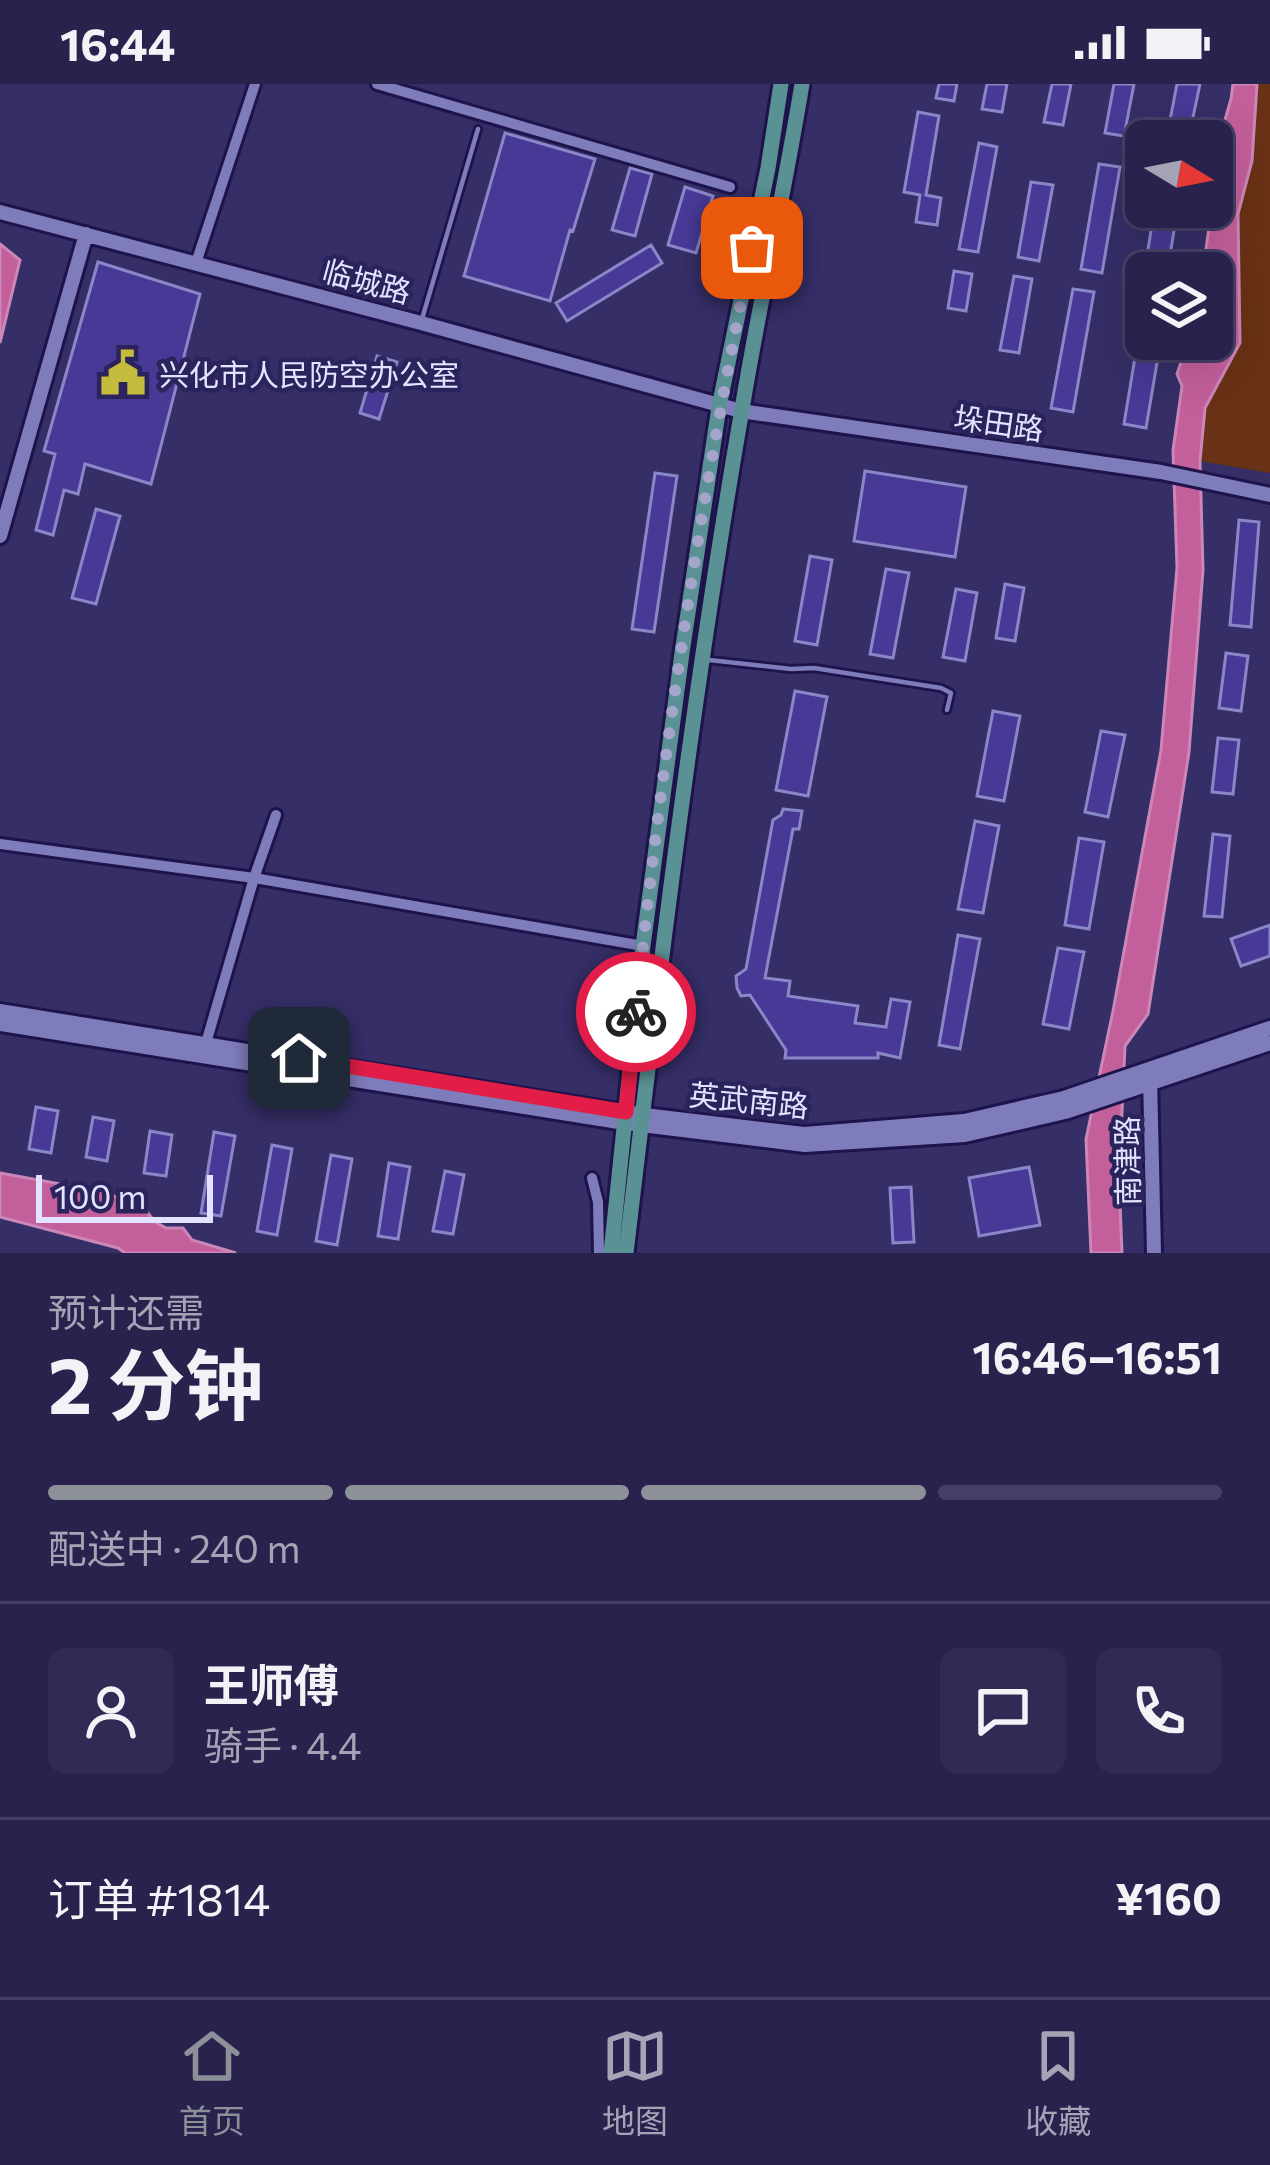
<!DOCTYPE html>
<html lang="zh">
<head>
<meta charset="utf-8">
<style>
  body { margin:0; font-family:Commissioner,"Noto Sans SC",sans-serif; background:#302a54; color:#f1f3f6; height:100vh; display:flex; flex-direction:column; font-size:45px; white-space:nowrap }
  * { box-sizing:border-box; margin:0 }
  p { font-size:39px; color:#a5a4b6 }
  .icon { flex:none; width:66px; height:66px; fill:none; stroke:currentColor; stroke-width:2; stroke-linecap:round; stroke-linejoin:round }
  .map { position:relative; height:1169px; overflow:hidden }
  .drawer { display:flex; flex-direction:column; background:#28224d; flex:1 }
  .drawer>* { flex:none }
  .needle { width:78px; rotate:100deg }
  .fabs { position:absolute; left:1125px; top:36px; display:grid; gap:24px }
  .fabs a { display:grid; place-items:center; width:108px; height:108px; border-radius:18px; background:#28224d; box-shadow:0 12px 48px #0002,0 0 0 3px #443f65; font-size:60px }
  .scale { position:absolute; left:36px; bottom:30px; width:177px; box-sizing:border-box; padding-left:12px; border:6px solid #e2e3ff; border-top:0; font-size:33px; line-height:42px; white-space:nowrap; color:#e2e3ff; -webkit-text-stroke:9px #2b235b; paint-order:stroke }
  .pin { position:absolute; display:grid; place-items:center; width:102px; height:102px; color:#fff; margin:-51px; border-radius:24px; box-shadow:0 6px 18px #0006 }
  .courier { position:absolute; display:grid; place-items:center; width:120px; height:120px; margin:-60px; border:9px solid #e11d48; border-radius:50%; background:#fff; color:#222; box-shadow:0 3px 15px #0007 }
  .headline em { font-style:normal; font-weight:700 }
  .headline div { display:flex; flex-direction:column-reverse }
  .headline { display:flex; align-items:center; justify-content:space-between; height:204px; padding:0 48px }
  h1 { font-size:78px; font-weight:700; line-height:90px }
  .bar { display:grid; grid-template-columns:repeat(4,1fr); gap:18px 12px; align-content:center; height:144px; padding:0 48px }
  .bar i { height:15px; border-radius:9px; background:#443f65 }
  .bar .on { background:#8c9099 }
  .bar p { grid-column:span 4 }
  .line { display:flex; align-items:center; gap:30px; padding:0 48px; border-top:3px solid #443f65 }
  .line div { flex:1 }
  .round { display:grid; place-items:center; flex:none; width:126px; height:126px; border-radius:18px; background:#302a54 }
  .status { display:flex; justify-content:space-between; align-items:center; height:84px; padding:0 60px; background:#28224d; direction:ltr }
  .status svg { height:33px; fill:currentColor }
  .tab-bar { display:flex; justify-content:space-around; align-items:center; height:168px; border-top:3px solid #443f65; background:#28224d; font-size:33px; color:#a5a4b6 }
  .tab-bar a { display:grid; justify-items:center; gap:6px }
  .tab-bar .on { color:#8c9099 }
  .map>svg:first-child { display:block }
</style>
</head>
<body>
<div class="status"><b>16:44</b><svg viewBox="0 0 49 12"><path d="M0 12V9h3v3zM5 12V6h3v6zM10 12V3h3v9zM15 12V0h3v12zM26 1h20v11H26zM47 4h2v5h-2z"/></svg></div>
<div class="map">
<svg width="1270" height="1169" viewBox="0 0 1270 1169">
  <rect width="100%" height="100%" fill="#352e67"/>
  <!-- green -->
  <path fill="#693115" d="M1257,0H1270V389L1200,377L1205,324L1240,259L1238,130L1252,77Z"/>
  <!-- water -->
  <path fill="#c35f9a" stroke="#cc87b8" stroke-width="3" d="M1233,0H1257L1252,77L1238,130L1240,259L1205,324L1200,377L1203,486L1189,668L1148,930L1125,962L1119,1093L1122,1169H1091L1086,1055L1113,927L1161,666L1177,484L1173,366L1182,302L1177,290L1189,255H1212V189H1199L1205,172L1223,43L1231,15Z
    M0,160L20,176L0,259Z
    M0,1089L104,1108L145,1125L154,1137L166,1144H183L192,1156L236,1169H125L118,1164L0,1133Z"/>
  <!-- building -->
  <path fill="#473995" stroke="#8a87c9" stroke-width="3" d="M939,0H957L954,17L936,14Z
    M987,0H1007L1002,28L982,25Z
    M1052,0H1071L1063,41L1044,38Z
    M1114,0H1134L1124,52L1105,49Z
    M1177,0H1200L1188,57H1166Z
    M918,28L939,32L926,111L941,114L937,141L916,138L920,111L904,108Z
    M505,49L595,75L573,147L570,146L550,217L464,192Z
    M979,59L997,63L978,168L959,165Z
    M1099,80L1120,83L1102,189L1081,185Z
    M630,84L652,90L635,152L612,146Z
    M1031,98L1053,101L1039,177L1018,173Z
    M685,103L713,112L696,169L668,161Z
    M1155,123H1178L1167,189H1144Z
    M651,161L662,179L567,237L556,219Z
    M98,178L200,210L151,400L85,380L78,410L64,406L53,451L36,446L55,370L44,367Z
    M954,187L972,190L966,227L948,224Z
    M1014,192L1032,195L1019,269L1000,266Z
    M1073,205L1094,208L1073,328L1051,324Z
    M1138,255H1161L1146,344L1124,340Z
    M377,272L397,278L379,335L360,329Z
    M865,387L966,403L955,473L854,457Z
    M655,389L677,392L654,548L632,545Z
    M96,425L120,432L96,520L72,514Z
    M1239,436L1259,438L1251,543L1230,541Z
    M810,472L832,476L817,561L795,557Z
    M886,485L909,489L893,574L870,570Z
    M1005,500L1024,504L1015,557L996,554Z
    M956,505L977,509L965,577L943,573Z
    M1226,569L1248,572L1241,627L1219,624Z
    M795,607L827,613L808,712L776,706Z
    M993,627L1020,632L1004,717L977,712Z
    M1101,647L1125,651L1108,733L1085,728Z
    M1218,654L1239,656L1233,710L1212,708Z
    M783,725L802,727L799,745H793L765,894L790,897L788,912L858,922L855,939L886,943L891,915L910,918L900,974L878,969V974H785L786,966L750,911L741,912L737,904L736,892L746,885L773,736L781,731Z
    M975,737L999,742L983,829L958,825Z
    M1213,750L1230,752L1222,833L1204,832Z
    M1079,754L1104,758L1089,845L1065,841Z
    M1270,841V872L1241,882L1231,855Z
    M958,851L980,855L960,965L939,961Z
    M1058,864L1084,868L1069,945L1043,940Z
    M36,1023L58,1027L51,1069L29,1065Z
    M93,1033L114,1037L107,1077L86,1073Z
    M150,1047L172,1051L166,1092L144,1089Z
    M214,1048L235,1052L221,1132L201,1129Z
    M272,1061L292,1065L277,1151L257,1147Z
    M331,1071L352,1075L337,1161L316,1157Z
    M389,1079L410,1083L398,1155L378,1152Z
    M1029,1083L1040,1141L979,1152L969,1094Z
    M445,1087L464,1091L453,1150L433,1147Z
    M911,1103L914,1158L893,1159L890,1104Z"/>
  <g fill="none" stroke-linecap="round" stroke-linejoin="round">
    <!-- lane casing -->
    <g stroke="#1e134a" stroke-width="10">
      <path id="lane" d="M422,235L478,45
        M709,576L791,585L814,584L941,604L951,609L947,626"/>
    </g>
    <!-- street casing -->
    <g stroke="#1e134a" stroke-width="16">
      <path id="street" d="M377,0L730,103
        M196,179L255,0
        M0,760L254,794L643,862
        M206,959L254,794L276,731
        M592,1094L598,1118L599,1169"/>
    </g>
    <!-- secondary casing -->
    <g stroke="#1e134a" stroke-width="20">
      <path id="secondary" d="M0,128L421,239L741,327L1161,388L1270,411
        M0,452L86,150
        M0,927L644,1031L804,1050L964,1037L1064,1014L1270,944
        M0,940L625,1039L805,1061L965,1051L1065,1028L1270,959
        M1150,994L1154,1169"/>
    </g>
    <!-- primary casing -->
    <g stroke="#1e134a" stroke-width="21">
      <path id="primary" d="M611,1169L643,862L682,569L719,323L768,84L781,0
        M626,1169C659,889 693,609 741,331C759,220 784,111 802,0"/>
    </g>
    <!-- lane -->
    <use href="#lane" stroke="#7f7cbc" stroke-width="4.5"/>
    <!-- street -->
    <use href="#street" stroke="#7f7cbc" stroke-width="10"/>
    <!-- secondary -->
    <use href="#secondary" stroke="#7f7cbc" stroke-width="14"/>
    <!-- primary -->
    <use href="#primary" stroke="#5a9195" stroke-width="15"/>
  </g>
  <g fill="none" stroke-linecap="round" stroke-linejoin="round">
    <!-- done -->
    <path stroke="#a5a4ca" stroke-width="12" stroke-dasharray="0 21.6" d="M636,928C662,672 700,416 752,164"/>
    <!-- route -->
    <path stroke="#e11d48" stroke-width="15" d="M299,974L626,1028L636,928"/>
  </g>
  <!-- icons -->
  <defs>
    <g id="civic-bare" transform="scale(3.6)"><path d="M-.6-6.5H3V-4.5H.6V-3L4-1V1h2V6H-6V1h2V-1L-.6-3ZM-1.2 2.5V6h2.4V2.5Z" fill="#c5bc3d" stroke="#2b235b" stroke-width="2.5" paint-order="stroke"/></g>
  </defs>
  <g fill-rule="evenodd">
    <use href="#civic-bare" x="123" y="289"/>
  </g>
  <g text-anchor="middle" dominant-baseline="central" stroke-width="9" stroke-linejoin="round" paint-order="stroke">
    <!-- street labels -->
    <g font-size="30" fill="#e2e3ff" stroke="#2b235b">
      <text transform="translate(367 196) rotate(15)">临城路</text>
      <text transform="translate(999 338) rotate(8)">垛田路</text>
      <text transform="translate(749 1015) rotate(6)">英武南路</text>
      <text transform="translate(1126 1077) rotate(-91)">南津路</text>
    </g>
    <!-- poi labels -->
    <g font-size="30" fill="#e2e3ff" stroke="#2b235b" text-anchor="start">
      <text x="159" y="289">兴化市人民防空办公室</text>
    </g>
  </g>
</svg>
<div class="fabs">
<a><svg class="needle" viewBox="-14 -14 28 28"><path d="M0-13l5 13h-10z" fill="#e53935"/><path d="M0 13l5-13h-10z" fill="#a5a4b6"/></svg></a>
<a><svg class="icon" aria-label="layers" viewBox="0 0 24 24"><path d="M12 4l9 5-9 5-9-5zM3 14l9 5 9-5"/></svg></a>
</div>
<div class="scale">100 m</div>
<div class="pin" style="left:752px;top:164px;background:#ea580c"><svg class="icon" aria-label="bag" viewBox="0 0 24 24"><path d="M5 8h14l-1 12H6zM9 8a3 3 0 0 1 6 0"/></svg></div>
<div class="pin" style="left:299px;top:974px;background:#1f2937"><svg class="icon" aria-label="home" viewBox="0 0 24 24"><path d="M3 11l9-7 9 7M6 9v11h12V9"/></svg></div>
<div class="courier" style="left:636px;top:928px"><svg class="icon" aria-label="bike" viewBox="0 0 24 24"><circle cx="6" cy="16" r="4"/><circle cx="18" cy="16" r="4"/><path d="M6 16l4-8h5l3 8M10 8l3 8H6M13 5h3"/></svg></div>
</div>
<section class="drawer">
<div class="headline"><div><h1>2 分钟</h1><p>预计还需</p></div><em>16:46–16:51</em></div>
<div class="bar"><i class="on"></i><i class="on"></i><i class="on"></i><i></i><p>配送中 · 240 m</p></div>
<div class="line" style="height:216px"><a class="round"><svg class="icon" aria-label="person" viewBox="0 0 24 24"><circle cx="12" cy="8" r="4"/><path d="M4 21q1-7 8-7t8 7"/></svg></a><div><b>王师傅</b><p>骑手 · 4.4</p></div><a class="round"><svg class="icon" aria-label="chat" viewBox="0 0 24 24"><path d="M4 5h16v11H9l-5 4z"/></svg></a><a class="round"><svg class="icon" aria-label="phone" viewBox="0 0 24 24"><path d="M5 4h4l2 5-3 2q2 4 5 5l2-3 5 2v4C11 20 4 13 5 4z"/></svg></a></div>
<div class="line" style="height:156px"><div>订单 #1814</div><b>¥160</b></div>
</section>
<nav class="tab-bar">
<a class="on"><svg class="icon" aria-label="home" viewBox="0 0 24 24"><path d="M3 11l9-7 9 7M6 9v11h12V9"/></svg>首页</a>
<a><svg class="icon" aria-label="map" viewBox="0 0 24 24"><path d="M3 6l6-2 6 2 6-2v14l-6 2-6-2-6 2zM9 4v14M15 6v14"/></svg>地图</a>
<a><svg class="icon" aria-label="saved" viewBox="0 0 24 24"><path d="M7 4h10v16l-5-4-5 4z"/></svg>收藏</a>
</nav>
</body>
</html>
